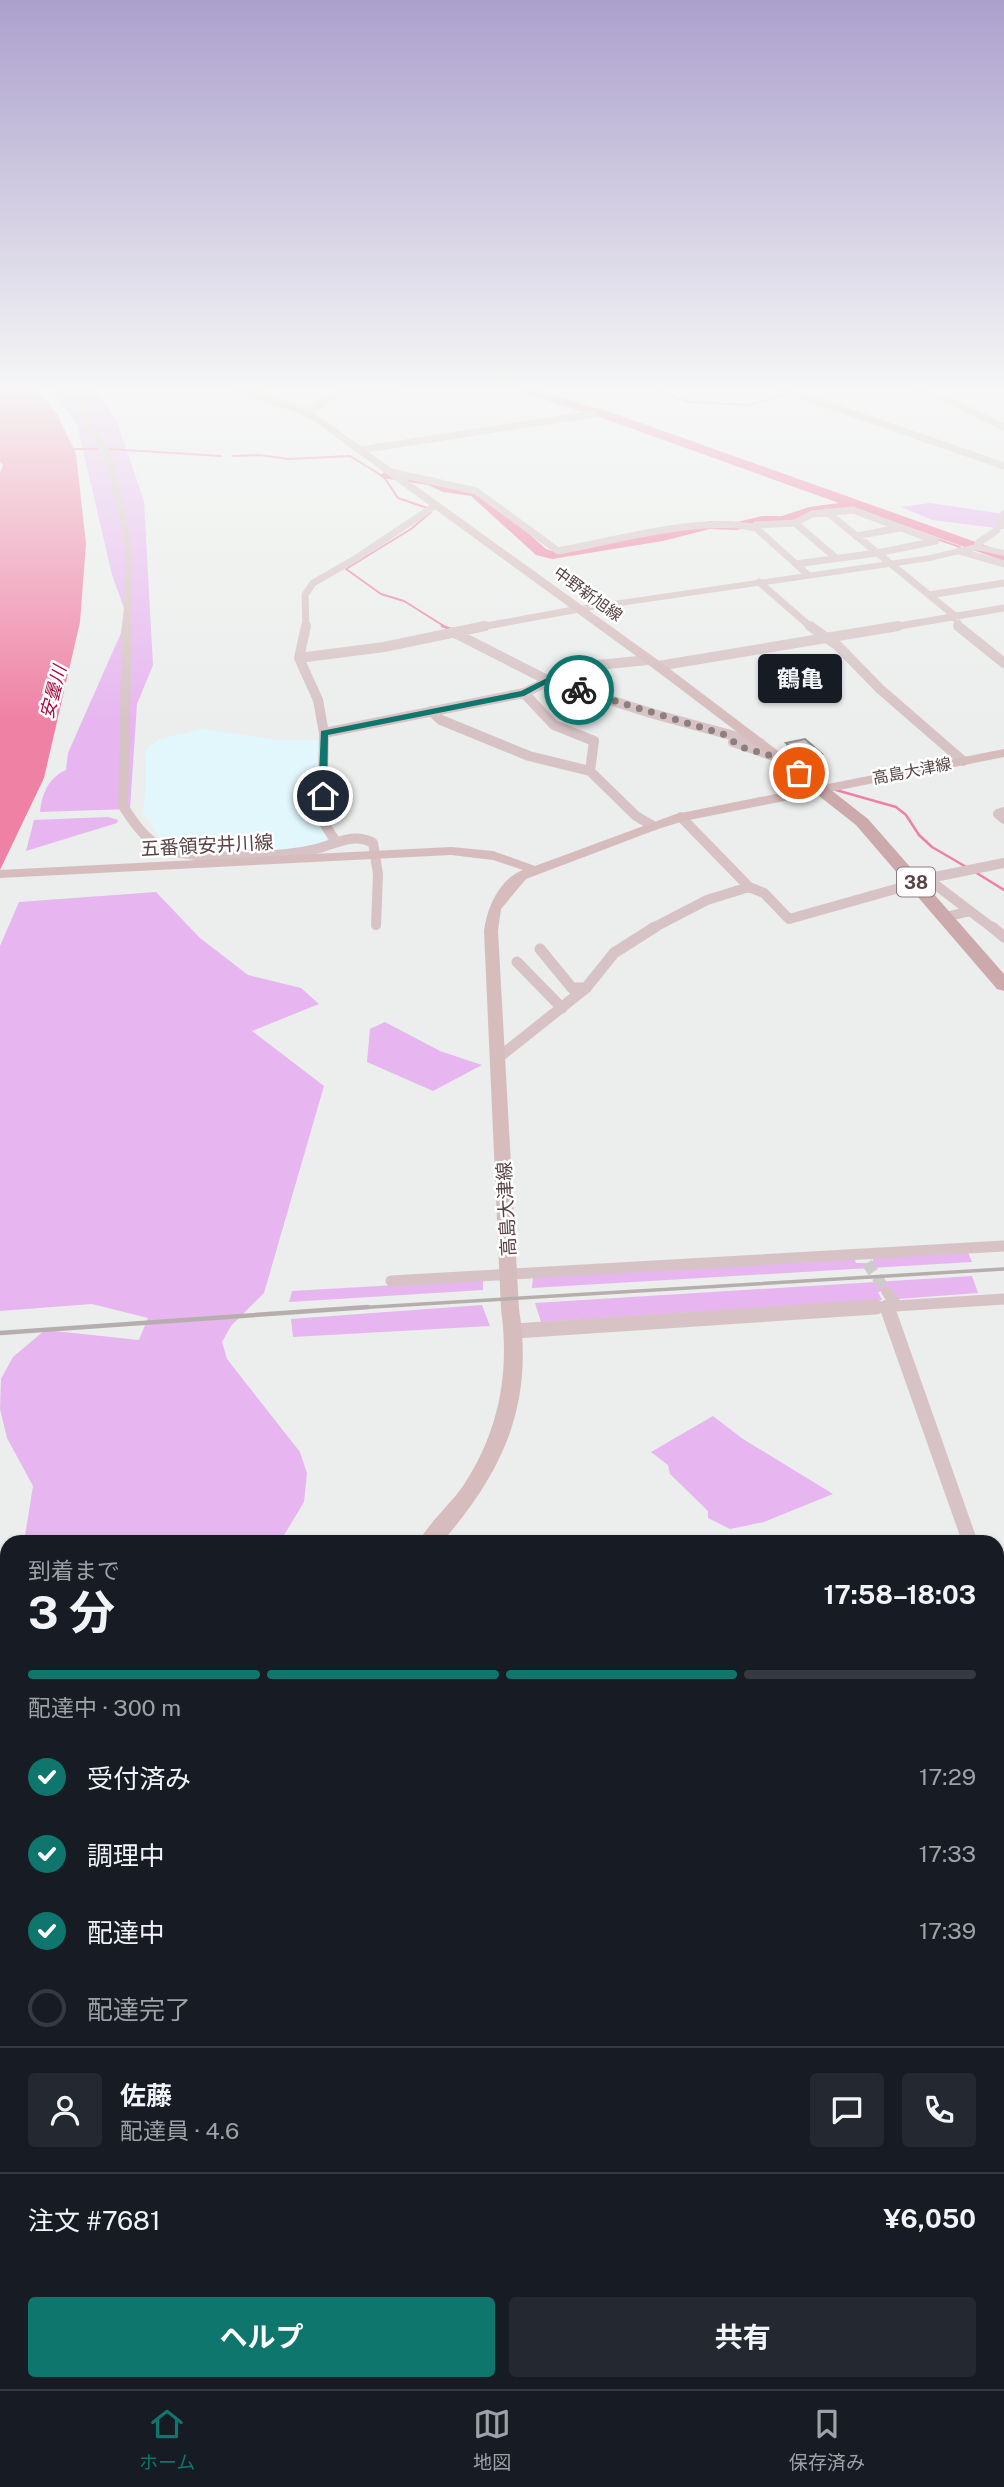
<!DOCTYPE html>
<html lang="ja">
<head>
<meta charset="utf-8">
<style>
  body { margin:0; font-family:"Public Sans","Noto Sans JP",sans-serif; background:#242831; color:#f1f3f6; height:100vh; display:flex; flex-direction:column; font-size:26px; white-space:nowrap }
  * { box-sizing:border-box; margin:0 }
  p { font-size:23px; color:#9ea1a6 }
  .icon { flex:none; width:38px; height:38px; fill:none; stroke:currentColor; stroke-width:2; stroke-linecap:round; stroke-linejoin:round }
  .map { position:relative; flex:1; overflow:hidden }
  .sheet { position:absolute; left:0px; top:1535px; width:1004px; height:856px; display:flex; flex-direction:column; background:#171b24; border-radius:21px 21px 0 0; box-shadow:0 2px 5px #0004 }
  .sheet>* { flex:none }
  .pin { position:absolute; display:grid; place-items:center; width:60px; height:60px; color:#fff; margin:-30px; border:4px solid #fff; border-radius:50%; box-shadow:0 2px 7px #0007 }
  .courier { position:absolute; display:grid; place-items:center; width:70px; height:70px; margin:-35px; border:5px solid #0f766e; border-radius:50%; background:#fff; color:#222; box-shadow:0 2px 9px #0007 }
  .bubble { position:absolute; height:49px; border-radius:7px; background:#171b24; box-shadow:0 2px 5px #0004; font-size:23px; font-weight:700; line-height:49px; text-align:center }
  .head em { font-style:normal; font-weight:700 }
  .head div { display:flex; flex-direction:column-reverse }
  .head { display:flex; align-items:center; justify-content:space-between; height:119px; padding:0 28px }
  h1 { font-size:46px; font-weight:700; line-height:52px }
  .bar { display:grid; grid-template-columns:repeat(4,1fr); gap:10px 7px; align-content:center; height:84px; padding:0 28px }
  .bar i { height:9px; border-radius:5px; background:#363941 }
  .bar .on { background:#0f766e }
  .bar p { grid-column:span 4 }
  .line { display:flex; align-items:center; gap:18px; padding:0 28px; border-top:2px solid #363941 }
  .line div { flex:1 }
  .round { display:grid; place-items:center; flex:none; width:74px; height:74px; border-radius:7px; background:#242831 }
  ol { padding:0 28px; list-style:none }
  li { display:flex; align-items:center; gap:21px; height:77px }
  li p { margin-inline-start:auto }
  li .icon { padding:7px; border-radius:50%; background:#0f766e; color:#fff; stroke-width:4 }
  li:last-child { color:#9ea1a6 }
  li i { width:38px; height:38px; border:4px solid #363941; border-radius:50% }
  .primary-button { display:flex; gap:14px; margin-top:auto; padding:14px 28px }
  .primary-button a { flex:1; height:80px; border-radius:7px; background:#0f766e; color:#fff; font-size:28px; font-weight:700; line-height:80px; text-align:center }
  .primary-button a+a { background:#242831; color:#f1f3f6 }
  .tab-bar { display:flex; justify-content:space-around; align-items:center; height:98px; border-top:2px solid #363941; background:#171b24; font-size:19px; color:#9ea1a6 }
  .tab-bar a { display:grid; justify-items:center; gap:4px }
  .tab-bar .on { color:#0f766e }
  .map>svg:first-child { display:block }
</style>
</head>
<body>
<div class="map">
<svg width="1004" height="2389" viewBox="0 0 1004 2389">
  <rect width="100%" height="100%" fill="#ebeeec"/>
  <!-- commercial -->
  <path fill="#e1f7fc" d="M204,729L276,740H321L327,843L299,849L214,852L210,848L185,846L161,839L143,812L146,785L145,749L160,739Z"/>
  <!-- green -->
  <path fill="#e7b6f0" d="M49,387H95L117,422L144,501L153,665L137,704L130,809L40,812C42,794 48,778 66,770L68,753L121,633L124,608L112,575L77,424Z
    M930,503L1004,514V529L932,520L901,507Z
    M108,817L118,820L117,823L26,851L34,820Z
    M156,892L200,938L248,975L301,988L319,1004L252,1031L324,1086L264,1293L231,1326L222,1342L227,1359L300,1452L307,1473L304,1502L280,1542H24L33,1486L7,1438L0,1409L1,1379L13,1357L45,1330L139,1340L148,1318L92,1304L0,1311V946L19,902Z
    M385,1022L440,1051L482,1065L433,1091L367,1062L370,1029Z
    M967,1250L972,1262L532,1288L533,1277L854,1257L856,1263H872L874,1257Z
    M972,1276L978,1293L898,1299L892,1290L878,1292L882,1300L541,1322L535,1303Z
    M483,1280V1290L289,1302L292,1291Z
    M482,1305L490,1326L293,1337L291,1319Z
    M713,1416L743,1439L833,1494L764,1522L730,1529L708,1518V1511L670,1474L668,1465L651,1452Z
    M7,1642V1915L0,1923V1685Z"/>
  <!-- water -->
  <path fill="#ef81a5" d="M0,387H35L57,414L76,454L86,544L80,622L44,778L0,870V473L3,465L0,462Z"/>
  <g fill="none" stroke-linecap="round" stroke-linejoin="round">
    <!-- stream-far1 -->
    <path stroke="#ef81a5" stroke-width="2" d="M648,387L690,402L750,405L788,394
      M796,391L809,387
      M71,449H97
      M110,449L221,456
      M233,456L259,455L289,459L350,456L384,477L398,498L427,508L431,512L411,529L346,569L381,594L404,601L447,628
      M934,538L960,547"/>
    <!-- stream -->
    <path stroke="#ef81a5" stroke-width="2.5" d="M442,626L454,630
      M836,790L896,807L906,815L919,835L932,847L968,868
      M975,872L1004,890"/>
    <!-- river -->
    <path fill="#ef81a5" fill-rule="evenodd" d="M504,387H523L610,412L1004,552V561L855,508L811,515L783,524H762L737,530L710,529L663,541L552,559L536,555L471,496L443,492L428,485L382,478L380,475L387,471L431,477L451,485L480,490L546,549L552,551L663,533L710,521L737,522L762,516H782L809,507L839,503L602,418Z"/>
    <!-- minor-tunnel -->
    <path stroke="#cecccb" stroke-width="11" stroke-dasharray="11 6" stroke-linecap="butt" d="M867,1263L887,1292"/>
    <!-- minor-far4 -->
    <path stroke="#d7c3c5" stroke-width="7" d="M71,387L111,464L129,549L127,628
      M246,387L295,408
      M776,387L1004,466
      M906,387L950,401L1004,427
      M306,413L338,394L418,387
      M360,450L593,414
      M391,472L476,491L558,551C614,541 702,515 756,528
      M853,510L936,541L877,553L796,564L756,528V525L795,523L812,514Z
      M827,512L955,616L960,628
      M795,523L836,558
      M856,536L900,528
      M978,547V543L997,530L1004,514
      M959,551L1004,564
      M796,564L808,575
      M759,582L812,628
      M929,595L1004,583
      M306,628L305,595L313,583L355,559L436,505
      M475,628L579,609
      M888,628L1004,608"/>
    <!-- minor-far3 -->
    <path stroke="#d7c3c5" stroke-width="10" d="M127,626L123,806C133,821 143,837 159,846C189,862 282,857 316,849C336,844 353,832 373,843L378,874L376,925
      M306,626L299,658L318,700L324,733L322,820L336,842
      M810,626L838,646L880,689L963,761
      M958,626L1004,663
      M453,632L549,681L654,714L760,743
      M299,658L384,647L485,626
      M658,666L898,626
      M524,693L554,725L594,741L590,771
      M431,711L441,720L529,756L590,771L636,816L653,826
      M324,733L524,693L577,667L648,660
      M733,742L779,758
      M1004,812L998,814L1004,819
      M681,817L749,887L764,893L789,919L917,883
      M928,879L970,911
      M915,881L1004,863
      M946,917L970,911L994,929
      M651,929L707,900L749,887"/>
    <!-- minor-far2 -->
    <path stroke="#d7c3c5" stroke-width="11" d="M992,927L1004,937
      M540,949L572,988H586
      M517,962L562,1008
      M498,1058L586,988L614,953L655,927
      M391,1281L1004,1246
      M887,1292L897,1306
      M849,1309L1004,1299"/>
    <!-- minor-far1 -->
    <path stroke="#d7c3c5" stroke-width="15" d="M887,1307L970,1542
      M515,1331L876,1307
      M998,1620L1004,1638"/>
    <!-- minor -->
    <path stroke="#d7c3c5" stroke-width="18" d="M998,1828L1004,1833
      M117,2389L119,2384
      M543,2389L544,2384"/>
    <!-- tertiary -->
    <path fill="#d7c3c5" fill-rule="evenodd" d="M976,544L1004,550V556L976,550L930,561L579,612L574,609L579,606L930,555Z"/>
    <!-- secondary -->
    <path fill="#d6bcbd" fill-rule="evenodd" d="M210,387C243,387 291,402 320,417L662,663L823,785L1004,749V757L684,821L658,829L526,879L501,909L498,931L519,1309C534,1403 504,1471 442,1542H419C429,1522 450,1505 463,1486C499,1432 510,1373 501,1309L484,931C487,908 499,879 523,870L493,860L451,855L0,878V870L451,847L493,851L535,866L676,814L810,787L654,669L314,421L296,412Z
      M7,2020V2054L0,2056V2022Z
      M1004,2056V2084L998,2087V2059Z
      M671,2384H702L704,2389H673Z"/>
    <!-- primary -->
    <path fill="#cca9ab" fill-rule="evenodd" d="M820,784L826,786L868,819L1004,974V991L997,989L856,825L814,792L812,789Z"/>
    <!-- rail-far1 -->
    <path stroke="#b6aead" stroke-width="3.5" d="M339,1309L1004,1269"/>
    <!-- rail -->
    <path stroke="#b6aead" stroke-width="4.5" d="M0,1333L368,1307"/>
  </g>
  <!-- wall -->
  <path fill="#b6afaf" d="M786,743L821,761L803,765L786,750Z"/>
  <!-- shaded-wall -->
  <path fill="#948e8e" d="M822,754L821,761L803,765L804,758Z"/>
  <!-- building -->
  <path fill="#d4cbcb" stroke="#948e8e" stroke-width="2" d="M805,739L822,754L804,758L786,743Z"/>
  <!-- sky -->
  <linearGradient id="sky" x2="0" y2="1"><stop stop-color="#aba0cd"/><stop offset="0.54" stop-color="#f6f7f6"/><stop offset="1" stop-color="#f6f7f6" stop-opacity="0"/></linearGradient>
  <rect width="1004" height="721" fill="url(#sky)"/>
  <!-- route -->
  <path fill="#0f766e" d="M547,678L583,690L579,692L548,683L524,696L328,735L327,796L323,798L318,796L321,731L521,691Z"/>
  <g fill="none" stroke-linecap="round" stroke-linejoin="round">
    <!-- done -->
    <path stroke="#8c7f7f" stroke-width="7" stroke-dasharray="0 12.6" d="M579,690L723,734L741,747L779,758L799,773"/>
  </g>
  <g text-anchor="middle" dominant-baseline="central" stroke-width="5" stroke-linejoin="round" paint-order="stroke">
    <!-- far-street labels -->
    <g font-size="16" fill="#594345" stroke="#fff">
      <text transform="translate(588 594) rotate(36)">中野新旭線</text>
      <text transform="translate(912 771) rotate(-11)">高島大津線</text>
    </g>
    <!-- far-water labels -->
    <g font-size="18" font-style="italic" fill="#a9063c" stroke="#fff">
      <text transform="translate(53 692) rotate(-75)">安曇川</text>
    </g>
    <!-- shield labels -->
    <rect fill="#fff" stroke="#8b7b7d" stroke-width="2" x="897" y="867.5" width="38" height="29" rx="5"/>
    <g font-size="18" font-weight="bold" fill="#594345">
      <text x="916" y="882">38</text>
    </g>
    <!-- street labels -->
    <g font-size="19" fill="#594345" stroke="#fff">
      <text transform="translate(207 845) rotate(-3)">五番領安井川線</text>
      <text transform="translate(506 1209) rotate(-93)">高島大津線</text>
    </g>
  </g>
</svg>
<div class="pin" style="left:799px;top:773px;background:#ea580c"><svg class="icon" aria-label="bag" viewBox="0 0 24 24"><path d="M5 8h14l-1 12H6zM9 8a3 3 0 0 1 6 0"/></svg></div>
<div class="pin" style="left:323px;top:796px;background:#1f2937"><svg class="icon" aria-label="home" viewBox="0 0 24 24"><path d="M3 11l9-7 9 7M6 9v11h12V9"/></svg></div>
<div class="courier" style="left:579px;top:690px"><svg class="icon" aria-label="bike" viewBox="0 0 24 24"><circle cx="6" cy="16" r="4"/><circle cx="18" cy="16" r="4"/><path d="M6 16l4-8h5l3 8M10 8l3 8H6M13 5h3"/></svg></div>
<div class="bubble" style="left:758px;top:654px;width:84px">鶴亀</div>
<section class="sheet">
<div class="head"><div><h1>3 分</h1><p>到着まで</p></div><em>17:58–18:03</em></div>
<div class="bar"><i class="on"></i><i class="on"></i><i class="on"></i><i></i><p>配達中 · 300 m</p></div>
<ol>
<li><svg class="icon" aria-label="check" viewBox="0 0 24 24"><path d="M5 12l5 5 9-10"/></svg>受付済み<p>17:29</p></li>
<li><svg class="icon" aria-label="check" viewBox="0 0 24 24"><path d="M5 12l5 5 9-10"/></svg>調理中<p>17:33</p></li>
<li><svg class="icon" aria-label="check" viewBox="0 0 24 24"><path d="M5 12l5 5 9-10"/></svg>配達中<p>17:39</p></li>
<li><i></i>配達完了</li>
</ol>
<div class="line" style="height:126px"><a class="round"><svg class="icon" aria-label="person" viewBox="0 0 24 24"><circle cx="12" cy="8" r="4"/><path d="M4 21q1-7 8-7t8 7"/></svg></a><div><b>佐藤</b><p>配達員 · 4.6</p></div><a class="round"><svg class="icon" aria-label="chat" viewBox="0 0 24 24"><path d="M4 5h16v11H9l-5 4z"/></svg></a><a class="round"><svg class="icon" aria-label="phone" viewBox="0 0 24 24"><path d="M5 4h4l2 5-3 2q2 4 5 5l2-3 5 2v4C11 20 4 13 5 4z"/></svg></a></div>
<div class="line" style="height:91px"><div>注文 #7681</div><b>¥6,050</b></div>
<div class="primary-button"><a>ヘルプ</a><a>共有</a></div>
</section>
</div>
<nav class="tab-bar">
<a class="on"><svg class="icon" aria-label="home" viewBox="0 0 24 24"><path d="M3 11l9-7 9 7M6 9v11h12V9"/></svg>ホーム</a>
<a><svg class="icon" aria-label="map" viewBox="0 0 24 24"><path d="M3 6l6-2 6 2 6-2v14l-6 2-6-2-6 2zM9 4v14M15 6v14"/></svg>地図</a>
<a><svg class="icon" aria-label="saved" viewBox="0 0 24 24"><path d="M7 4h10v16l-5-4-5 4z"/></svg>保存済み</a>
</nav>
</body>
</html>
